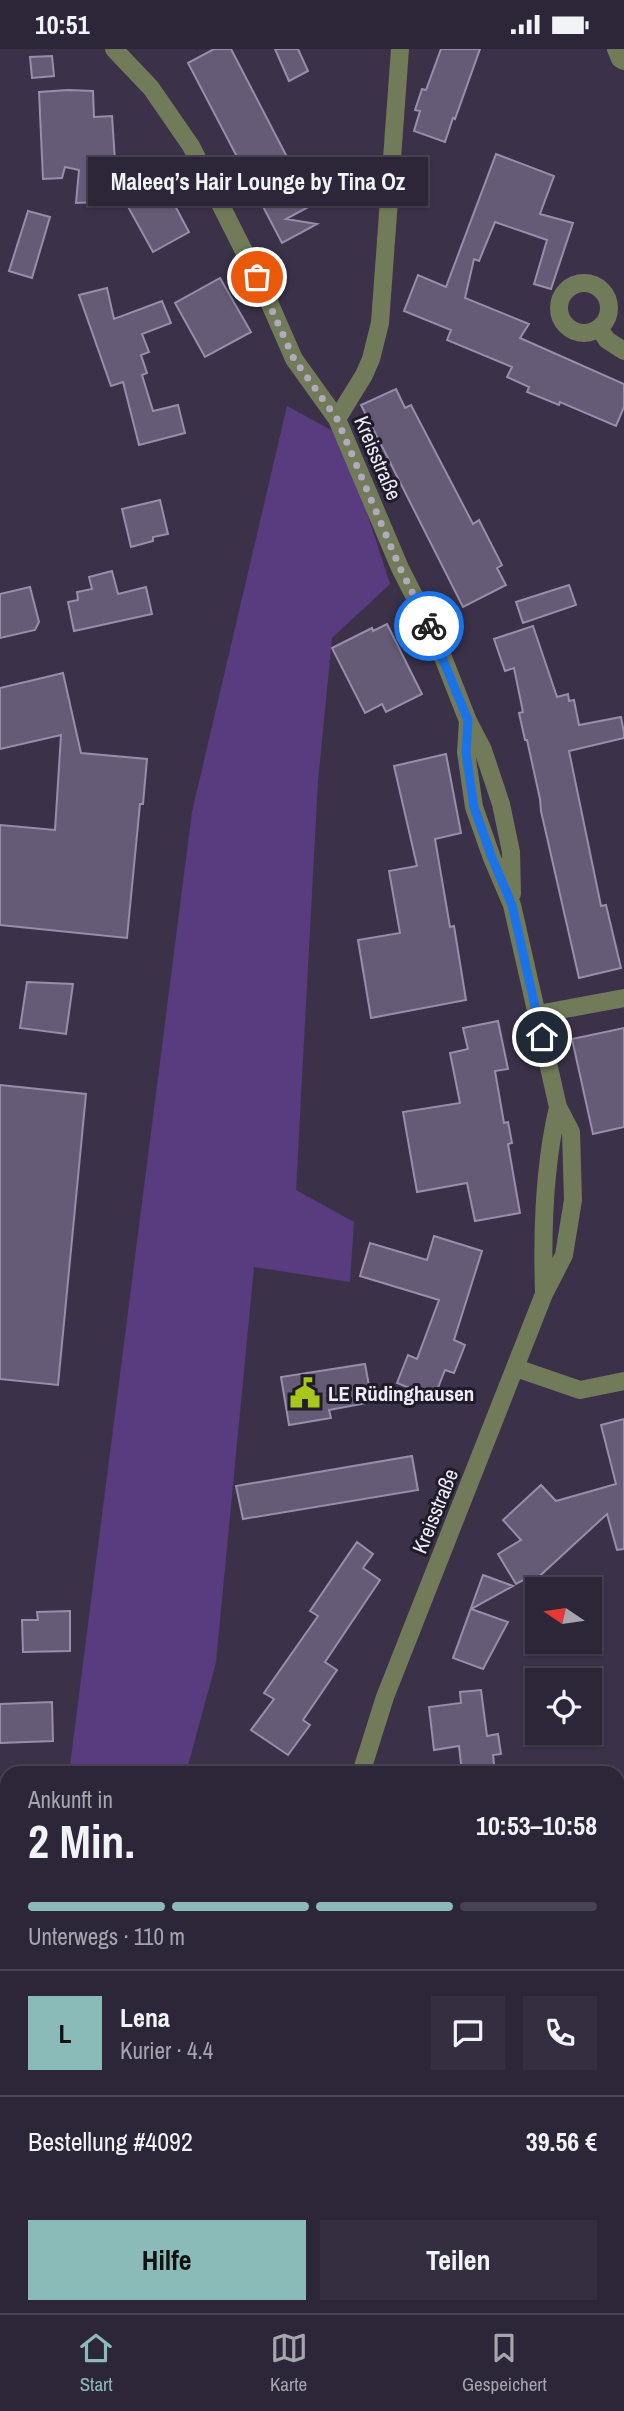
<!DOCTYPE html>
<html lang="de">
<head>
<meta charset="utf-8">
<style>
  body { margin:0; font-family:"Archivo Narrow",sans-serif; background:#342e40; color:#f1f3f6; height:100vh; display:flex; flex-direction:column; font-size:26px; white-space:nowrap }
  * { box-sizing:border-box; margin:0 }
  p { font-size:23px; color:#a6a5ae }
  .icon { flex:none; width:38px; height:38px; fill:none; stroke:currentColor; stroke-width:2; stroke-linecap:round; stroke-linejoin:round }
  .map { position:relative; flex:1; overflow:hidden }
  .side { position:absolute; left:0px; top:1717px; width:625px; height:548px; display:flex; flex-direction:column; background:#2c2638; border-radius:21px 21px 0 0; box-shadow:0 2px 5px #0004,0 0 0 2px #484353 }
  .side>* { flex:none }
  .needle { width:46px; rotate:283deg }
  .fabs { position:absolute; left:525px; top:1528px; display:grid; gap:14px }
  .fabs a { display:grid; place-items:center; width:77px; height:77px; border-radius:0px; background:#2c2638; box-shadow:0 2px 5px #0004,0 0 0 2px #484353; font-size:35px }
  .pin { position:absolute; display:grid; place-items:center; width:60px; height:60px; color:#fff; margin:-30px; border:4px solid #fff; border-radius:50%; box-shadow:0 2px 7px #0007 }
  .courier { position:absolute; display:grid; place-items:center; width:70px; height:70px; margin:-35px; border:5px solid #1a73e8; border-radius:50%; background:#fff; color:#222; box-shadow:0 2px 9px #0007 }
  .bubble { position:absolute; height:49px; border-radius:0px; background:#2c2638; box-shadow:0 2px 5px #0004,0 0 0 2px #484353; font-size:23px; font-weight:800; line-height:49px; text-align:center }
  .head em { font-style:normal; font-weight:800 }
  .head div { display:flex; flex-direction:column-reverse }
  .head { display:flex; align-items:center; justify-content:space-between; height:119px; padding:0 28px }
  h1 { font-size:46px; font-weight:800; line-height:52px }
  .bar { display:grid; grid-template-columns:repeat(4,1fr); gap:10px 7px; align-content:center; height:84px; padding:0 28px }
  .bar i { height:9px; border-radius:5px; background:#484353 }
  .bar .active { background:#8bbbb9 }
  .bar p { grid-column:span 4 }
  .line { display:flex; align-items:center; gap:18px; padding:0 28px; border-top:2px solid #484353 }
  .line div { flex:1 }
  .round { display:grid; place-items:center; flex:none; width:74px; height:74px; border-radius:0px; background:#342e40 }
  .primary-button { display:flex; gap:14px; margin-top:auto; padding:14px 28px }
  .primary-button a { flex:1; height:80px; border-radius:0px; background:#8bbbb9; color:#111; font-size:28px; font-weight:800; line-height:80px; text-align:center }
  .primary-button a+a { background:#342e40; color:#f1f3f6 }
  .status { display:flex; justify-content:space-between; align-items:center; height:49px; padding:0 35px; background:#2c2638; direction:ltr }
  .status svg { height:19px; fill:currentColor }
  .dock { display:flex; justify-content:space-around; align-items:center; height:98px; border-top:2px solid #484353; background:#2c2638; font-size:19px; color:#a6a5ae }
  .dock a { display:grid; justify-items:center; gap:4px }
  .dock .active { color:#8bbbb9 }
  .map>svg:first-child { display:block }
</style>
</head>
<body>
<div class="status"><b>10:51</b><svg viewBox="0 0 49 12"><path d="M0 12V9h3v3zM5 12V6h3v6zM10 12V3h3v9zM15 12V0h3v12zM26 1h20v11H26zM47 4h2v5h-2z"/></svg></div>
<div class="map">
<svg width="624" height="2264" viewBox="0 0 624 2264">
  <rect width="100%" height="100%" fill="#3b324a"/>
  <!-- green -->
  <path fill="#593b80" d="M287,357L342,387L390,535L332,589L318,732L296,1141L354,1173L350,1233L254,1218L216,1613L186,1724H69L192,763Z
    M177,2258H306L302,2264H179Z"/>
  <!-- building -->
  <path fill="#655b76" stroke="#988daa" stroke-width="2" d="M214,0H231L312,156L286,170L317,175L282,194L188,14Z
    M275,0H298L308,22L289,32Z
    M441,0H480L455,70L453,69L445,93L414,82L420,62L415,61L422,40L426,41Z
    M52,7L54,27L32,29L30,8Z
    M68,41L93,42L94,68L112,67L115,112H118L120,152L76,154L79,121L65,118L62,129L43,130L39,43Z
    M496,105L554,127L540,165L573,174L551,240L534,235L547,191L495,173L479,212L474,210L465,249L529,275L520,289L624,335V358L616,377L560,353L559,356L527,343L529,338L507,328L512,318L447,291L451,281L404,262L418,226L446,238Z
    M164,136L189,183L153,203L127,156Z
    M28,162L50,168L32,229L9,222Z
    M220,229L251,283L205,308L175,254Z
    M107,239L114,270L162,252L171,274L142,285L149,303L141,306L147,324L142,326L153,362L178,356L185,384L139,396L123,333L111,337L79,246Z
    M396,340L405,359L411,356L473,475L479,471L502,516L497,519L506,536L463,558L361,356Z
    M160,451L168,485L153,488V492L131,498L122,460Z
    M112,522L118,545L146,538L152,565L74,582L68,553L78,551L77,543L92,540L89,528Z
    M569,536L576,556L523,574L516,553Z
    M30,538L39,573L35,581L0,589V545Z
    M387,575L422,645L386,663L382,655L365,664L332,599L372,579L373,582Z
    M533,577L557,648L568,645L569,652L574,651L579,676L621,668L624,684V689L569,702L601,857L606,856L621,919L579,929L541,762L540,750L527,691H525L519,664L523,663L514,619L505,622L494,590Z
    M63,624L81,704L147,710L143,755H140L127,889L0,876V776L55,781L61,686L0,700V639Z
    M446,705L461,784L435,790L450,878L454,877L466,951L371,969L358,891L400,884L389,822L417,817L394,717Z
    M27,933L73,935L66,985L20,979Z
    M498,972L508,1020L495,1022L504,1074L508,1073L512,1094L508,1095L520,1164L475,1172L467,1134L417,1143L403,1063L460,1054L450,1004L468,1000L463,979Z
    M624,979V1078L593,1085L572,990Z
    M0,1036L86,1045L58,1336L0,1330Z
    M434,1187L482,1202L454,1291L465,1296L454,1324L445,1321L434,1349L397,1334L408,1306L417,1310L439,1251L360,1227L370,1194L427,1211Z
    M365,1315L372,1353L329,1361L331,1369L289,1376L281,1328Z
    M624,1370V1500L617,1501L607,1465L532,1534L529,1528L516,1535L498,1505L521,1491L503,1471L541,1436L556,1452L616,1435L601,1376Z
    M412,1407L418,1441L243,1470L236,1437Z
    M357,1493L373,1505L363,1519L380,1531L325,1613L337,1621L303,1671L310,1676L288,1706L251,1681L274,1650L264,1644L318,1567L310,1562Z
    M483,1526L513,1537L471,1560L508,1573L483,1620L453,1609Z
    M70,1562V1602L23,1603L22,1571H38L37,1563Z
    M481,1641L487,1687L498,1685L501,1705L493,1706L495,1724H462L459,1697L434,1701L429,1658L461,1654L460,1643Z
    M52,1653L53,1692L0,1694V1655Z"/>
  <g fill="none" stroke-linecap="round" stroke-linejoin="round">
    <!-- minor -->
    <path stroke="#727b59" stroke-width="18" d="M114,0L151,39L191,97L266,246L294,310L337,370L400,519L435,588L468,672L483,701L501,755L511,803L512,845
      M616,0L620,10L624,12
      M559 259a25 25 0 1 1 50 0a25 25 0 1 1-50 0Z
      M599,279L607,291L624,302
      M337,370L364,326L371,310L380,274L400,0
      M538,965L624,949
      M544,1242C542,1181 544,1117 558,1058
      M516,1319L580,1341L624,1332
      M361,1724L385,1648L544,1245L564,1206L573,1151L571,1083L558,1058L512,856L492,809L474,758L466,703L468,672
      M579,2258L583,2264
      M602,2258V2264"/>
  </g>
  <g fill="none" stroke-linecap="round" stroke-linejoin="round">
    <!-- done -->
    <path stroke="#b1aabc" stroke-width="7" stroke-dasharray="0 12.6" d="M257,228L294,310L337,370L400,519L429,577"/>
    <!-- route -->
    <path stroke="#1a73e8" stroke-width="9" d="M429,577L468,671L466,704L474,758L492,809L512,856L542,988"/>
  </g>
  <!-- icons -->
  <defs>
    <g id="civic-bare" transform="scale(2.415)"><path d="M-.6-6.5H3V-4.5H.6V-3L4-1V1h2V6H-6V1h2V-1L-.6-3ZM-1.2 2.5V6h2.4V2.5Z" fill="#a8c71d" stroke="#201c27" stroke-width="2.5" paint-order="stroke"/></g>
  </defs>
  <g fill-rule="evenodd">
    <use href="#civic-bare" x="305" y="1344"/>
  </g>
  <g text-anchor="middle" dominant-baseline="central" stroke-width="6" stroke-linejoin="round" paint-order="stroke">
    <!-- street labels -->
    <g font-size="21" fill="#f0ebfa" stroke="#201c27">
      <text transform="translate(378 409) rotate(67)">Kreisstraße</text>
      <text transform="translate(435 1462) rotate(-68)">Kreisstraße</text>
    </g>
    <!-- poi labels -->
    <g font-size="21" font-weight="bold" fill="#f0ebfa" stroke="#201c27" text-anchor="start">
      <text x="328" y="1344">LE Rüdinghausen</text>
    </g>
  </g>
</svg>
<div class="fabs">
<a><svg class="needle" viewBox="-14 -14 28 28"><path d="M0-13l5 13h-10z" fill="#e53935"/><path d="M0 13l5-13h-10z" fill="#a6a5ae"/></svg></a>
<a><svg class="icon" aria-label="locate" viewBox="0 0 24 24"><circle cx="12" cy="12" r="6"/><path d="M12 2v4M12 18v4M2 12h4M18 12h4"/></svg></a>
</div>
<div class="pin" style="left:257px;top:228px;background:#ea580c"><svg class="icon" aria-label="bag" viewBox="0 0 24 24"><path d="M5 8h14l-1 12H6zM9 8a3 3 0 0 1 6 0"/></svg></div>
<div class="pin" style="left:542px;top:988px;background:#1f2937"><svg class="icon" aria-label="home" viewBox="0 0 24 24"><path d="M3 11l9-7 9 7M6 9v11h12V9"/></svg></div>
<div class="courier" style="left:429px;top:577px"><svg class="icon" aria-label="bike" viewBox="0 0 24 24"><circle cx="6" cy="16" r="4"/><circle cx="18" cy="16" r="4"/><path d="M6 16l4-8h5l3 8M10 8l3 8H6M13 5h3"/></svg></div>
<div class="bubble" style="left:88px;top:108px;width:340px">Maleeq’s Hair Lounge by Tina Oz</div>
<section class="side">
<div class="head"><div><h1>2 Min.</h1><p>Ankunft in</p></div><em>10:53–10:58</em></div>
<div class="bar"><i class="active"></i><i class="active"></i><i class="active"></i><i></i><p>Unterwegs · 110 m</p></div>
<div class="line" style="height:126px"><b class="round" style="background:#8bbbb9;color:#111">L</b><div><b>Lena</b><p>Kurier · 4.4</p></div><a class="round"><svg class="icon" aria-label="chat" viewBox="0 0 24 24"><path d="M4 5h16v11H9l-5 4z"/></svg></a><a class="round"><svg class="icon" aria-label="phone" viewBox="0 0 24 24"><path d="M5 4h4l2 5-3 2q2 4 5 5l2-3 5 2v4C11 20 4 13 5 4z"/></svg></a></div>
<div class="line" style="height:91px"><div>Bestellung #4092</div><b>39.56 €</b></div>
<div class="primary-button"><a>Hilfe</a><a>Teilen</a></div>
</section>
</div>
<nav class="dock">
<a class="active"><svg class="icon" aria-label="home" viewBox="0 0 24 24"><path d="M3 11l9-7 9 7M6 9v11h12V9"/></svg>Start</a>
<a><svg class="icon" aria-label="map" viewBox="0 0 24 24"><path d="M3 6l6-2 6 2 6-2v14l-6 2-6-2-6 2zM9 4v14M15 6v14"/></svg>Karte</a>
<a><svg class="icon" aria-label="saved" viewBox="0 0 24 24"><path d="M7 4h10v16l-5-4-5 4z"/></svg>Gespeichert</a>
</nav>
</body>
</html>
